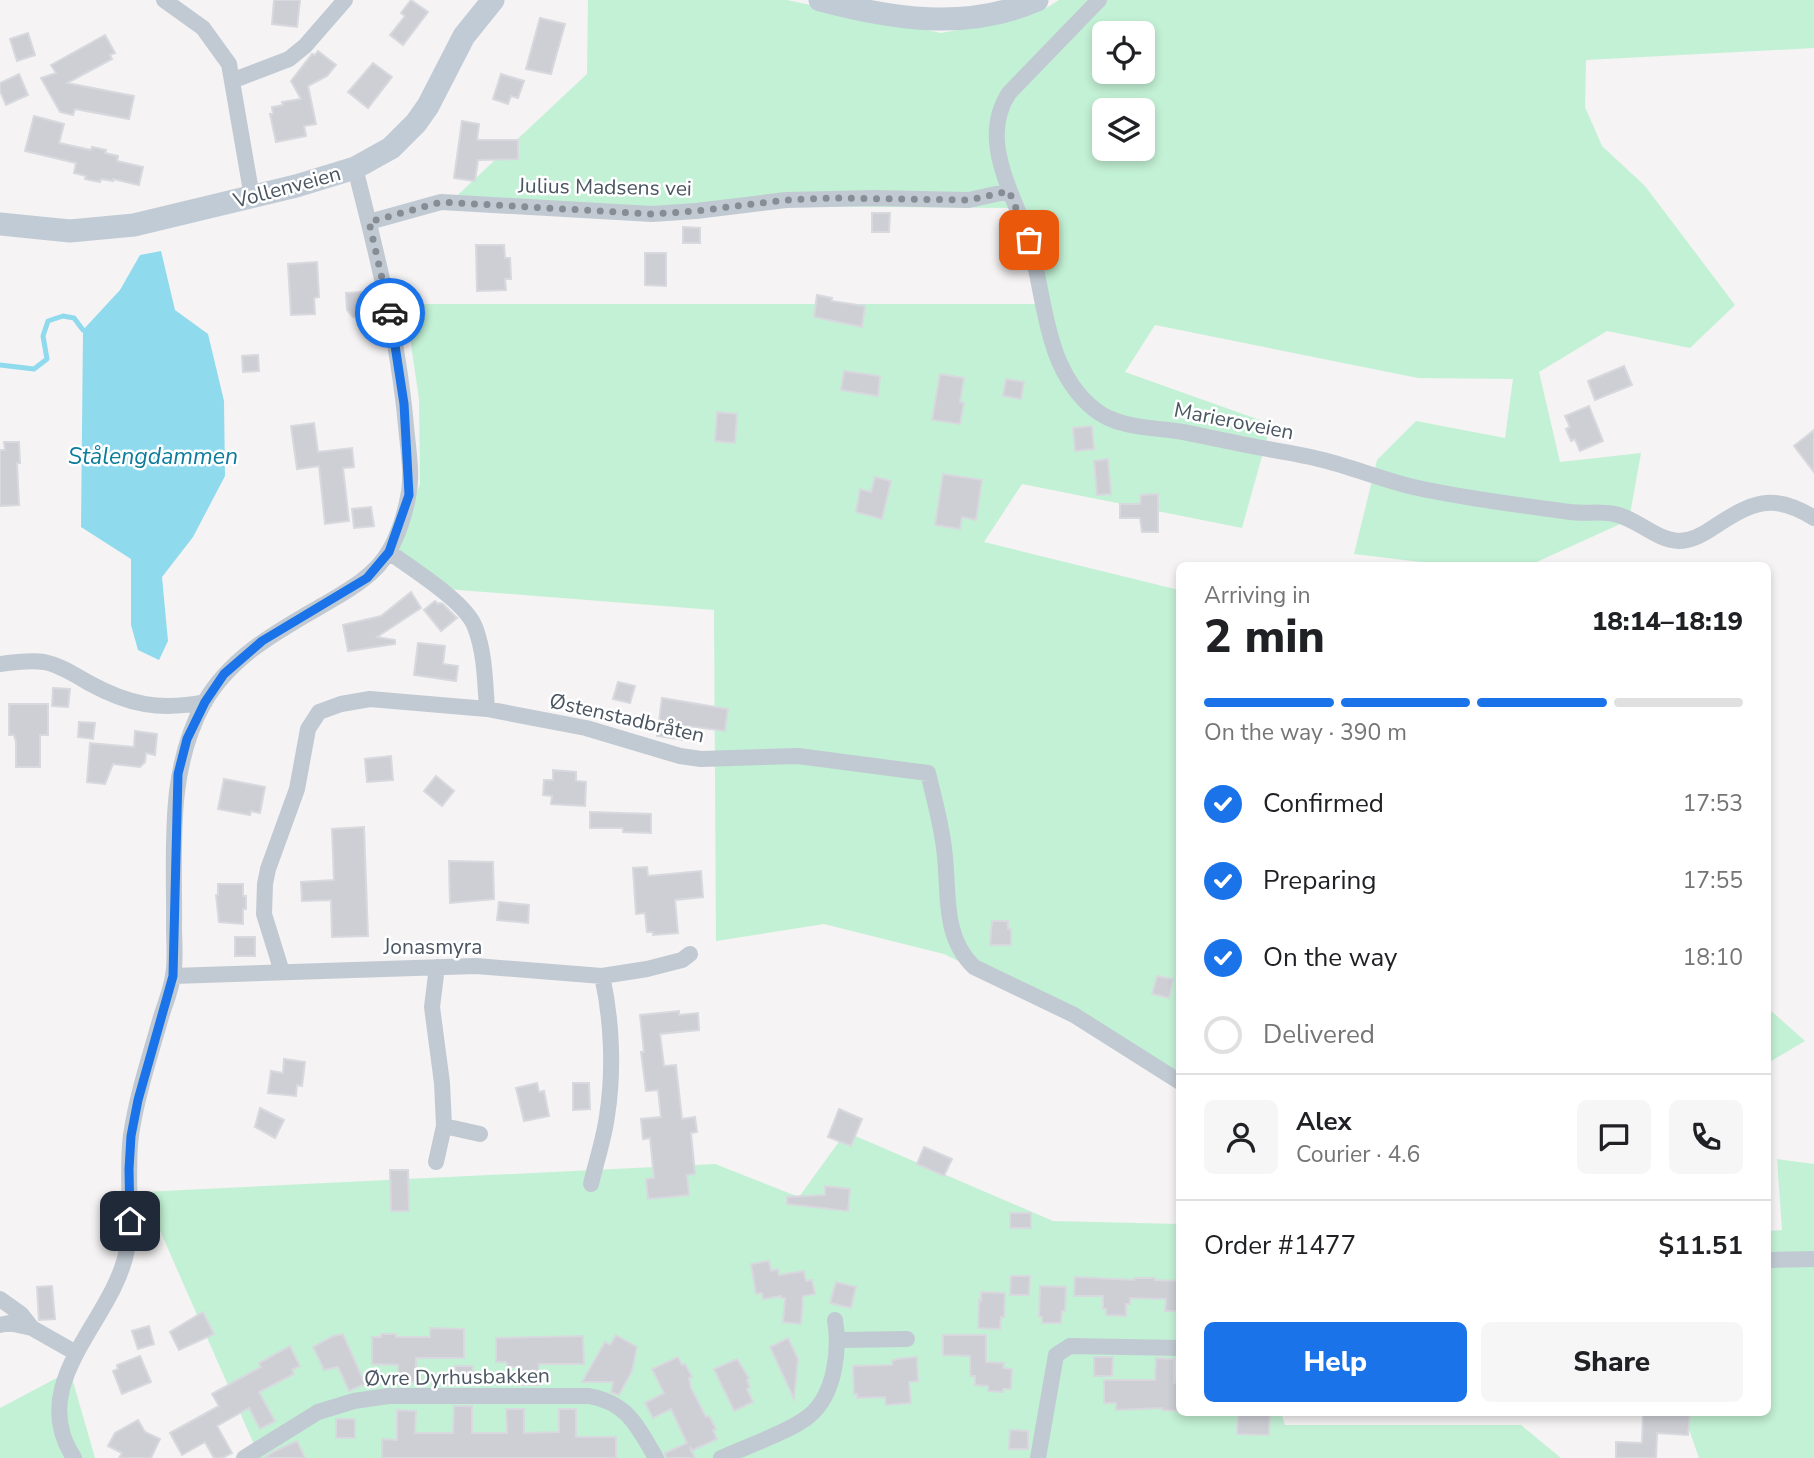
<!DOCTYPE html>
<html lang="en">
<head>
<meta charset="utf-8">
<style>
  body { margin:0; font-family:"Nunito Sans",sans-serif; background:#f6f6f6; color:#202124; height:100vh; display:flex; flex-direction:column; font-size:26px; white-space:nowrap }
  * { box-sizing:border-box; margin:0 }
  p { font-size:23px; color:#757577 }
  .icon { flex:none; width:38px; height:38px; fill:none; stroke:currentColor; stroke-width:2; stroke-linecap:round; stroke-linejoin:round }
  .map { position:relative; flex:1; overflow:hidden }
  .panel { position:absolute; left:1176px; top:562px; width:595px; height:854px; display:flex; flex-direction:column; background:#fff; border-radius:10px; box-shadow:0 4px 10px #0003 }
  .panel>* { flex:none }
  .controls { position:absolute; left:1092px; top:21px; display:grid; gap:14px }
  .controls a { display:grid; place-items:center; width:63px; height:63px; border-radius:10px; background:#fff; box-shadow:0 4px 10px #0003; font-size:35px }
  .pin { position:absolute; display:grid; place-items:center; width:60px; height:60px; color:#fff; margin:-30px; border-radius:14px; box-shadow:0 4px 10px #0006 }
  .courier { position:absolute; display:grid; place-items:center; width:70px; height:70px; margin:-35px; border:5px solid #1a73e8; border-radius:50%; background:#fff; color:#222; box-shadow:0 2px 9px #0007 }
  .overview em { font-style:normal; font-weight:800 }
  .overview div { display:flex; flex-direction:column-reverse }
  .overview { display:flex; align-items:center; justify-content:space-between; height:119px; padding:0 28px }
  h1 { font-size:46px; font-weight:800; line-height:52px }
  .bar { display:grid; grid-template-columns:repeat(4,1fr); gap:10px 7px; align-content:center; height:84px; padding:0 28px }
  .bar i { height:9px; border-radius:5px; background:#e0e0e0 }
  .bar .current { background:#1a73e8 }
  .bar p { grid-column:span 4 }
  .line { display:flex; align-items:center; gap:18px; padding:0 28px; border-top:2px solid #e0e0e0 }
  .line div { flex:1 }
  .round { display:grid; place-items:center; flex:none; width:74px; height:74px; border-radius:10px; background:#f6f6f6 }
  ol { padding:0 28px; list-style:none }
  li { display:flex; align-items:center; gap:21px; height:77px }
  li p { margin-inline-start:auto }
  li .icon { padding:7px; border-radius:50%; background:#1a73e8; color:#fff; stroke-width:4 }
  li:last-child { color:#757577 }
  li i { width:38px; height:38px; border:4px solid #e0e0e0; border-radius:50% }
  .action { display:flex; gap:14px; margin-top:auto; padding:14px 28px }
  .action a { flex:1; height:80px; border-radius:10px; background:#1a73e8; color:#fff; font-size:28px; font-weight:800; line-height:80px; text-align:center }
  .action a+a { background:#f6f6f6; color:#202124 }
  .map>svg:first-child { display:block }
</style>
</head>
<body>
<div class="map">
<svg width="1814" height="1458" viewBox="0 0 1814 1458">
  <rect width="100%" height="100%" fill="#f5f3f3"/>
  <!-- green -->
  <path fill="#c3f1d5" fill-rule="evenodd" d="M588,0H787L941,33L996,23L1048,7L1059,0H1814V48L1586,60L1585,107L1602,146L1645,186L1735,305L1690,348L1607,331L1539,372L1560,462L1641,453L1629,520L1530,565H1446L1354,554L1377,460L1416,421L1505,438L1513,379L1418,378L1155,325L1125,372L1271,424L1242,528L1022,484L984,542L1179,590V1083L1093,1027L944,954L824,924L716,941L714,610L446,589L395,552L420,484L419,399L405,304H1041L1009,208L770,206L613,216L446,206L587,74ZM1104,33H1143V72H1104ZM1104,110H1143V149H1104Z
    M1768,1008L1805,1041L1768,1063Z
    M846,1132L1053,1221L1179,1224L1180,1412H1281L1285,1425H1521L1561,1458H260L143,1192L715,1164L799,1197Z
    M1777,1159L1814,1164V1458H1699L1683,1412H1768V1231L1782,1230Z
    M70,1371L95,1458H0V1408Z"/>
  <!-- water -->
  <path fill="#90daee" d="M161,251L175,310L208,334L224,401L225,476L193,537L162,577L168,641L159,660L138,650L131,625V559L81,527L83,330L120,290L140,255Z"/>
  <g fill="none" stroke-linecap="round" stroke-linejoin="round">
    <!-- stream -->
    <path stroke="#90daee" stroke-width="5" d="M0,365L34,369L47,359L43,336L48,321L63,316L74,318L83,330"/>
  </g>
  <!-- building -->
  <path fill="#cdcfd5" stroke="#d7d9de" stroke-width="2" d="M274,0H300L297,27L272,24Z
    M411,0L428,12L403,45L390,35L405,16L401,13Z
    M540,18L565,24L551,74L526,69Z
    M28,33L35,55L17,61L10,39Z
    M105,35L115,53L110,55L112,59L67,83L134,96L129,119L75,109L73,115L60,112L41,78L56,73L51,65Z
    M318,51L336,65L327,76L308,86L316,124L304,126L306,136L276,142L270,114H273L272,107L283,105L282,102L301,99L291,81L312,54L315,55Z
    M373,63L392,77L368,108L348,92Z
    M19,74L28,95L6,105L0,91V83Z
    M501,74L524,81L518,98L511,96L508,104L493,99Z
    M34,116L64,124L59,143L91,150L92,147L106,150L105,153L118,156L117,161L143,167L139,185L113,179V181L101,179L100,182L85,179L86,176L74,173L76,163L25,151Z
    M462,121L479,124L477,140H518V159L478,160L475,181L454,178Z
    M872,213H890L889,232H872Z
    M683,227L700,228V243H683Z
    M476,245H504L505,258H510L511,279H505L506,290L477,291Z
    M645,253H666V286L645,285Z
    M317,262L319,297L314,298L315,314L291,315L288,264Z
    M363,292L364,317H353L347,310L346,293Z
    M817,295L832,298L831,301L865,306L862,327L814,317Z
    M258,355L259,371L243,372L242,356Z
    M1624,366L1632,385L1595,400L1588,381Z
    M844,371L880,376L878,396L841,390Z
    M940,374L964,378L960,402L964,403L960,424L932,420Z
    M1006,379L1024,382L1021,399L1003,396Z
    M1589,406L1603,441L1580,451L1575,439L1571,441L1566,429L1570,427L1565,416Z
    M717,412L737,414L735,443L715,441Z
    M314,423L318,452L352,448L354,467L343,468L349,521L325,524L319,466L297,469L291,426Z
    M1092,426L1094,449L1075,451L1073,428Z
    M1814,430V472L1794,446Z
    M4,442H19L20,463H17L19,505L0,506V450H5Z
    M1108,459L1111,494L1097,495L1094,461Z
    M943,474L982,480L976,520L962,517L960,529L935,525Z
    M875,477L891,481L882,519L856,512L860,489L871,492Z
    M1158,494V532H1142L1140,518H1120V504H1140L1141,495Z
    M371,507L374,526L354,528L352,509Z
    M411,592L421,608L377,637L395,640V644L348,651L343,625L381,616Z
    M435,601L438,604L440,603L443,604L457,618L441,631L424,610Z
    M418,643L445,646L443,664L458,666L456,681L414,675Z
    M618,682L635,686L630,703L613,699Z
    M53,688L70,689L68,707L52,706Z
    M662,698L728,709L725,731L687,726L685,740L657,736Z
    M9,704H48V735H40V767H16V742L14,735H9Z
    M79,722L95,723L93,739L78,737Z
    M135,731L157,734L155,755L146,753L145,762L140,767L113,764L105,784L87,782L90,743L134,747Z
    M391,756L393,780L367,782L365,759Z
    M553,770L576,772V781L586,782L585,806L551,804L552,796L543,795L544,780H553Z
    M436,776L454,791L442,806L424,791Z
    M224,779L265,787L260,813L251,811L250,815L218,809Z
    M590,812L651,814V833L623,832V828H590Z
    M364,827L368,936L332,937L331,900L302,901L301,882L334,880L332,829Z
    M449,861L493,862L494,899L450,903Z
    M647,867L648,876L701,871L703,897L675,900L678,933L653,935V932H647L645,913L636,914L633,868Z
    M218,884H243V896H246V909H243V924L219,922L216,895H218Z
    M499,902L529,905L528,923L497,920Z
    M992,921H1008V929H1011V945H990Z
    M235,937H255V956H235Z
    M1157,976L1173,979L1169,998L1152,994Z
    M679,1011V1015L698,1013L699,1030L660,1034L664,1066L676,1065L682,1119L695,1117L697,1132L691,1133L695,1174L687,1175L689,1195L648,1199L646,1179L654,1178L650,1138L643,1139L641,1119L661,1117L658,1090L646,1091L641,1052H644L640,1015Z
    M284,1059L305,1062L302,1086L297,1085L296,1096L268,1093L271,1071L283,1073Z
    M537,1083L539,1092L544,1091L549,1116L524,1121L516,1088Z
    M573,1083H589L590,1109L573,1110Z
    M260,1108L284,1120L275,1138L255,1127Z
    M839,1109L862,1119L851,1146L828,1137Z
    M924,1147L952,1159L944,1176L917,1164Z
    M390,1170H408L409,1211H391Z
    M825,1186L850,1189L848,1211L787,1204V1197L825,1195Z
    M1010,1213H1031V1228H1010Z
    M769,1261L771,1271L778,1269L779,1275L804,1271L806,1281L812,1280L815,1294L803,1296L801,1324L783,1322L785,1298H781V1296L763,1299L762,1293L756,1294L751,1264Z
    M1011,1276H1030L1029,1295H1010Z
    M1075,1277L1134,1280V1278H1155V1280L1180,1281V1311H1165L1166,1299L1130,1298V1304H1126V1316L1106,1315V1309H1103V1296H1074Z
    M836,1282L856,1287L851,1308L830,1303Z
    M52,1286L55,1319L39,1320L37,1287Z
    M1040,1286L1066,1287L1065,1311H1062L1061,1323H1042V1317L1039,1316Z
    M981,1292L1005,1293L1004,1317H1001L1000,1329L978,1328L979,1300L981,1301Z
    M203,1312L214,1334L179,1350L170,1332Z
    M149,1326L154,1344L138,1349L132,1331Z
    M430,1328L464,1329V1358H416V1382H398V1365L372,1364V1337H381V1334H396V1337H430Z
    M343,1334L365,1384L349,1391L338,1367L324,1370L313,1347L333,1336Z
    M616,1335L637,1347L632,1371L619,1395L611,1392L613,1382H582L605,1342L610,1345Z
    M943,1335H986V1362L1004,1363L1003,1368L1012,1369L1011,1389H1003V1392L988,1391V1386L975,1385V1376H970V1356L943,1355Z
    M583,1336L584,1364H539L538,1385H520L521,1367H508L506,1362H496V1338Z
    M788,1338L798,1359L794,1399L770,1347Z
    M290,1346L300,1366L292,1370L294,1374L259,1392L275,1421L260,1429L249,1408L217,1426L232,1453L222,1458H214L205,1442L182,1455L170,1433L219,1406L212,1394L261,1367L259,1363Z
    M140,1356L151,1382L122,1394L113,1371L118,1369L117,1365Z
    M678,1357L682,1365L685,1364L692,1377L689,1378L691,1388L706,1417L709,1416L716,1429L713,1430L717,1439L691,1451L690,1447L695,1458H666L665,1453L687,1443L671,1409L653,1418L645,1403L664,1393L652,1369Z
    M917,1357L918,1381L909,1382L911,1403L886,1405L885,1397L857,1398V1394H854L853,1366L892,1365V1361L897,1359Z
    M1094,1357H1113L1112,1376H1094Z
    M1156,1358L1174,1359V1383H1180V1411L1162,1410V1408L1116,1410V1403H1104V1380H1155Z
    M737,1359L749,1378L747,1380L750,1387L747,1389L753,1402L734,1411L714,1369Z
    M455,1366H473L472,1385H455Z
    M454,1406H472V1433H507L506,1409H524V1433L559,1432V1409H576V1437H616V1458H382V1439L397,1440V1410L416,1411L415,1433H453Z
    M1248,1412H1270L1269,1435L1237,1434L1238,1415H1248Z
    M1643,1412H1690L1688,1435L1657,1433L1656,1458H1616V1442L1642,1443Z
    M336,1419H355V1438H336Z
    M138,1420L145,1432L160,1439L151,1458H119L122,1453L108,1446L115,1433Z
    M1010,1430L1028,1431V1449H1009Z
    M297,1441L305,1458H264L275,1451Z"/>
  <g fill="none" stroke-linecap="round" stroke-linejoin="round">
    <!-- street -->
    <path stroke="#c1cad2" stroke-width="16" d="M164,0L203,28L229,64L252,197
      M1099,0L1009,93C977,142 1016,196 1030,244C1046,300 1044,368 1094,409C1118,429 1154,427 1183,432C1199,435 1216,439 1232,442C1262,449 1293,452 1323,460C1355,468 1386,481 1418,488C1468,499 1519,505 1570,512C1584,514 1599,511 1614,514C1637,518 1655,540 1679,541C1692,541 1704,534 1714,527C1752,502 1773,492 1814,518
      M234,80L289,59L305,46L345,0
      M369,222L441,202L652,214L696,211L786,200L874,198L969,200L1009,191
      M389,552C411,568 466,602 475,627C485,653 485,682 487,709
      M0,664C14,662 30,660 44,662C60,665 75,675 89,683C129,705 160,711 205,702
      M437,967L432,1007L442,1083L444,1126L480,1134
      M282,972L264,914L265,884L268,869L297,789L308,729L319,712L341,704L370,699L487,709L586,728L680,756L701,759L798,756L928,773C934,798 941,823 944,848C950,891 941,935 974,967L1074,1015L1180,1082
      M173,976L476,966L602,976L647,969L682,960L690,954
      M436,1162L444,1126
      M591,1184C596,1162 604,1139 607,1116C614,1072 612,1020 602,976
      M1768,1260L1814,1259
      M0,1299L21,1314L32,1328L76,1353
      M0,1325L9,1323L32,1328
      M838,1340L907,1339
      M74,1458C24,1382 115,1320 127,1249C133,1211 126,1173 131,1135C137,1095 150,1056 161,1017C165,1004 171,990 173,976C176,960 174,942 174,926C175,850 166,772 204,703C231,656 278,631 323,605C347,591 375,576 389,551C398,536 405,514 408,497C413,475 408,449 406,426C398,338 377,254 355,168
      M244,1458L318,1412L354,1401L388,1396H589C628,1403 637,1426 656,1458
      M721,1458C745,1447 791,1431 809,1416C835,1395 840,1350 835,1320
      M1038,1458L1056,1355L1070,1346L1180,1348"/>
    <!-- secondary -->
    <path stroke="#c1cbd6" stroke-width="23" d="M820,0C891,19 967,31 1037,0
      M0,224L70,231L134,225L296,186L355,168L391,148L416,123L428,106L464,36L493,0"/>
  </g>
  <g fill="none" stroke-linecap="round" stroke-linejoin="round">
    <!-- done -->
    <path stroke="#868d94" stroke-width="7" stroke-dasharray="0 12.6" d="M390,313L369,222L441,202L652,214L696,211L786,200L831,198L969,200L1009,191L1029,240"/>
    <!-- route -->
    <path stroke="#1a73e8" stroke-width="9" d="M130,1221L129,1169L131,1136L138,1100L173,976L178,774L187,739L205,702L224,674L262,641L367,578L389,552L409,495L404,404L390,313"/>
  </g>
  <g text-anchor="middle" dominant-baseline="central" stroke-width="5" stroke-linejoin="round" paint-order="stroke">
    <!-- street labels -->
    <g font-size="21" fill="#4a5661" stroke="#fff">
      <text transform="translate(287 187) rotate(-15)">Vollenveien</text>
      <text transform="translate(605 187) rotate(1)">Julius Madsens vei</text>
      <text transform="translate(1234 421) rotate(11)">Marieroveien</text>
      <text transform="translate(627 718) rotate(13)">Østenstadbråten</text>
      <text x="433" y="947">Jonasmyra</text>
      <text transform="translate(457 1377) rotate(-1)">Øvre Dyrhusbakken</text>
    </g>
    <!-- water labels -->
    <g font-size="23" font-style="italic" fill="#0c7c9b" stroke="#fff">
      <text x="153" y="456">Stålengdammen</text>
    </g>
  </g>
</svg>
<div class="controls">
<a><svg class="icon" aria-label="locate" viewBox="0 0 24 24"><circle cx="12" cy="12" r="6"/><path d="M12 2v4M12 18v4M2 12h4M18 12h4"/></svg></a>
<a><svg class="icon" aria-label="layers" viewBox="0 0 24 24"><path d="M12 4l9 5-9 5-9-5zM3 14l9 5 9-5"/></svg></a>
</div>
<div class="pin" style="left:1029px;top:240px;background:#ea580c"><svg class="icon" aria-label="bag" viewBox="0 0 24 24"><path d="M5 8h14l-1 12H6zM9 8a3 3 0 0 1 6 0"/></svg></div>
<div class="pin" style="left:130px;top:1221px;background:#1f2937"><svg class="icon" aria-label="home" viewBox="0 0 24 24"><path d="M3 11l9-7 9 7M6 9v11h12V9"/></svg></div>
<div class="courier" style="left:390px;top:313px"><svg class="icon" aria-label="car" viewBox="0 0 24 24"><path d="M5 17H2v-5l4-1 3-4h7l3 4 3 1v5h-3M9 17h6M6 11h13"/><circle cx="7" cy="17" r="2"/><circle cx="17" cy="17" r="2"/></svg></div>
<section class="panel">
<div class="overview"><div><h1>2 min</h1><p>Arriving in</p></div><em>18:14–18:19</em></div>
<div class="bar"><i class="current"></i><i class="current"></i><i class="current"></i><i></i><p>On the way · 390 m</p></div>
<ol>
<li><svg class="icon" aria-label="check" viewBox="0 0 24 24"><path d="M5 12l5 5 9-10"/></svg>Confirmed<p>17:53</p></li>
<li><svg class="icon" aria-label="check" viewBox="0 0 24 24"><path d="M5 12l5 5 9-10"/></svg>Preparing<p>17:55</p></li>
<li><svg class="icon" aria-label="check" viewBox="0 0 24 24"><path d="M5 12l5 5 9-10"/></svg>On the way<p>18:10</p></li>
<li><i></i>Delivered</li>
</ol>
<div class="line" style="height:126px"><a class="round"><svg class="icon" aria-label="person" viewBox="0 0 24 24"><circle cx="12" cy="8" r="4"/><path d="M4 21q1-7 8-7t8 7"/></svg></a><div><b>Alex</b><p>Courier · 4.6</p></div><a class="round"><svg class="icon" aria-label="chat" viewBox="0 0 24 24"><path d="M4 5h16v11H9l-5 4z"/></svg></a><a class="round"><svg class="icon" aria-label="phone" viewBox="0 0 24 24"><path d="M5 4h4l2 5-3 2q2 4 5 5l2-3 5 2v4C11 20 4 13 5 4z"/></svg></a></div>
<div class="line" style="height:91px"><div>Order #1477</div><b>$11.51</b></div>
<div class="action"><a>Help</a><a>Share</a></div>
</section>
</div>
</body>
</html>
